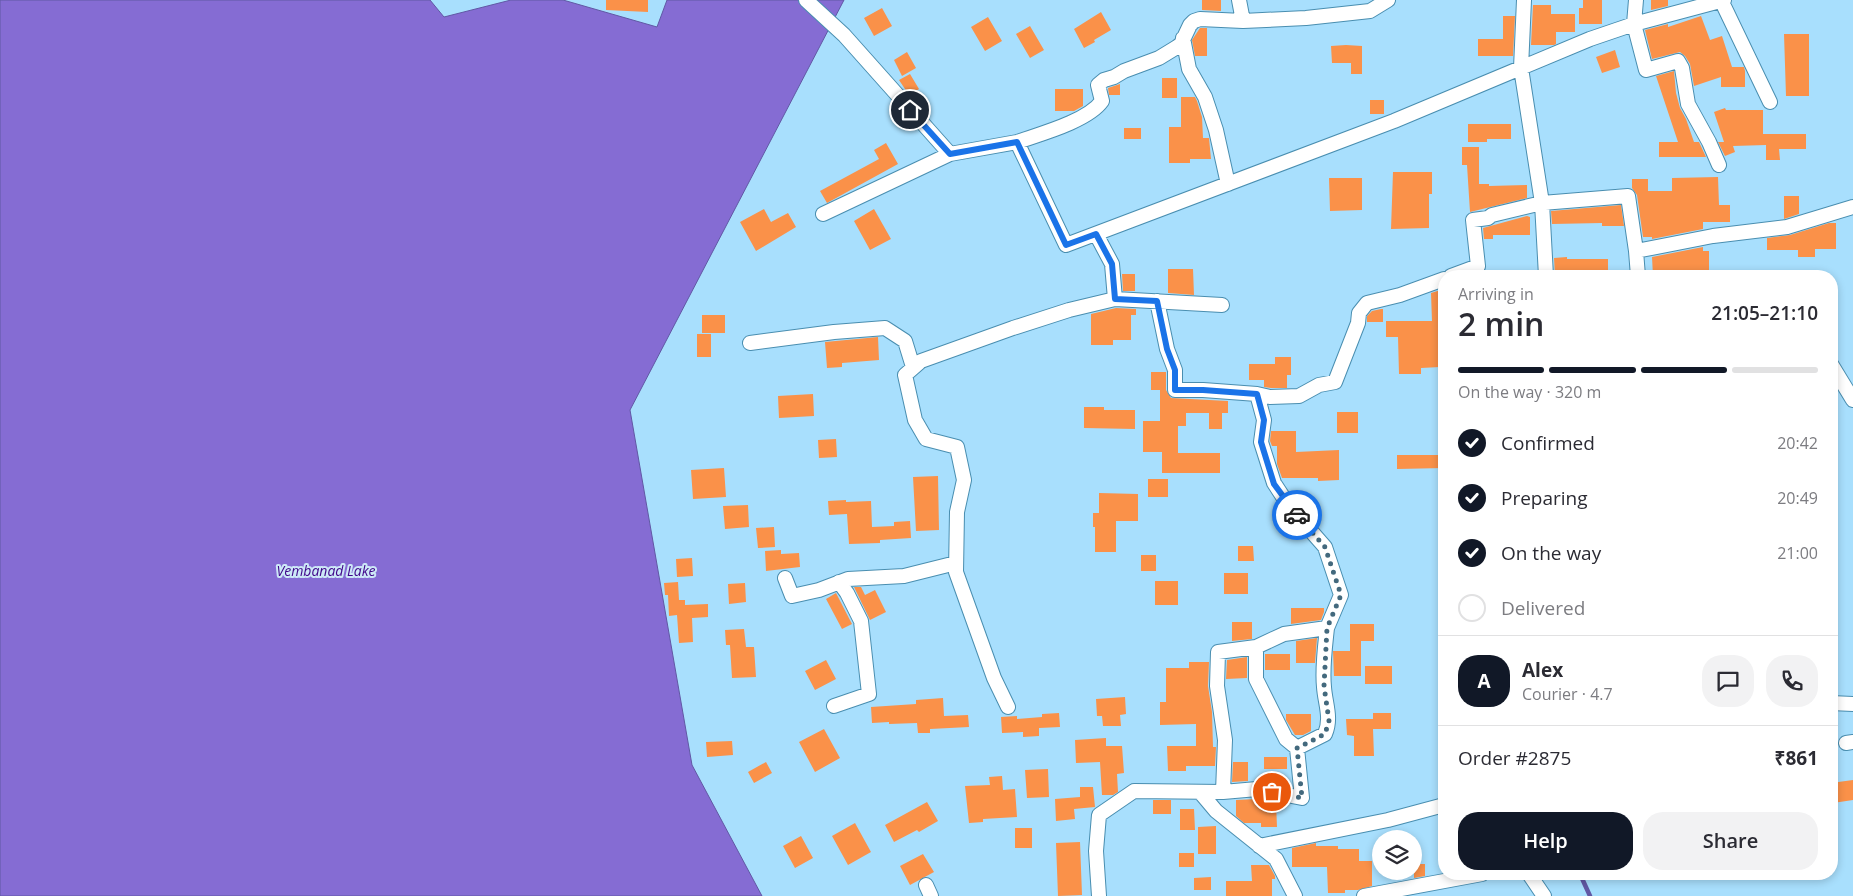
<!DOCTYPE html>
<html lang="en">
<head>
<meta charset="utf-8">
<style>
  body { margin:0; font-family:"Open Sans",sans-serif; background:#f2f2f3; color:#2b2b33; height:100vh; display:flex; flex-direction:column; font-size:19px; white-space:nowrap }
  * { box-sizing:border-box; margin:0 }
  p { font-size:16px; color:#7c7c81 }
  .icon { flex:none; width:28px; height:28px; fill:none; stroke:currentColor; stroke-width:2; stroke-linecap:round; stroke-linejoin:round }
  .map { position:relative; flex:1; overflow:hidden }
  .side { position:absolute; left:1438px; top:270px; width:400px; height:610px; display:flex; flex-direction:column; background:#fff; border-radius:20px; box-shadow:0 2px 8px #0003 }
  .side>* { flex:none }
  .tools { position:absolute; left:1372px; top:830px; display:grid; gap:10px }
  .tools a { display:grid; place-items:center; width:50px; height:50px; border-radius:50%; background:#fff; box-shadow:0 2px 8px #0003; font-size:25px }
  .pin { position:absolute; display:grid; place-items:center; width:42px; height:42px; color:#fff; margin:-21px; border:2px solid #fff; border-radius:50%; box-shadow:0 1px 5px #0007 }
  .courier { position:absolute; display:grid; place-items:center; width:50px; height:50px; margin:-25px; border:4px solid #1a73e8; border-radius:50%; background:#fff; color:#222; box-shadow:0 1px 6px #0007 }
  .overview em { font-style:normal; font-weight:600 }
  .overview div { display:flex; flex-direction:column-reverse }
  .overview { display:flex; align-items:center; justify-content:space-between; height:85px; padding:0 20px }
  h1 { font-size:32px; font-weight:600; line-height:38px }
  .bar { display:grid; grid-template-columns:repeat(4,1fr); gap:8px 5px; align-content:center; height:60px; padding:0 20px }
  .bar i { height:6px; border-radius:4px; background:#e1e1e2 }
  .bar .active { background:#111827 }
  .bar p { grid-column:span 4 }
  .line { display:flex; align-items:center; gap:12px; padding:0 20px; border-top:1px solid #e1e1e2 }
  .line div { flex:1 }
  .round { display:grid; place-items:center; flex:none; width:52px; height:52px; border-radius:20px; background:#f2f2f3 }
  ol { padding:0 20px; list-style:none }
  li { display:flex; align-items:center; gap:15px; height:55px }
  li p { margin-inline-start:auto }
  li .icon { padding:5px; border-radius:50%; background:#111827; color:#fff; stroke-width:4 }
  li:last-child { color:#7c7c81 }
  li i { width:28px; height:28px; border:2px solid #e1e1e2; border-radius:50% }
  .button { display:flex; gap:10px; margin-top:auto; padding:10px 20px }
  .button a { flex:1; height:58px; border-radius:20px; background:#111827; color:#fff; font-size:20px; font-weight:600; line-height:58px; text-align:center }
  .button a+a { background:#f2f2f3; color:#2b2b33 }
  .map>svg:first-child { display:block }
</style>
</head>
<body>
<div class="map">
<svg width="1853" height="896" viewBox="0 0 1853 896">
  <rect width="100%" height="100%" fill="#a8dffd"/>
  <!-- water -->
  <path fill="#856cd3" stroke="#6158a4" d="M0,0H430L444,17L511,0H563L657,27L667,0H844L630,410L692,765L762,896H0Z"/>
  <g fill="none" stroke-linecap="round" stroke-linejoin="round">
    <!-- stream -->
    <path stroke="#6158a4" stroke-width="4.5" d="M1580,874L1590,896"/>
  </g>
  <!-- building -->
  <path fill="#fa9149" d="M606,0H648V12L606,10Z
    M1202,0H1221V11L1202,10Z
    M1583,0H1602V24H1579V8H1583Z
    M1651,0H1668V6L1651,10Z
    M1533,5H1551V14H1575V32H1556V44L1554,45H1531Z
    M882,8L892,26L874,36L864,18Z
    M1101,12L1111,30L1094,40L1095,42L1084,48L1074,29Z
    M1503,16H1515L1513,56H1478V39H1503Z
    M1701,16L1710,40L1722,36L1732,67H1744L1745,71V87H1721V77L1694,86L1690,64L1685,56L1680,52L1652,59L1645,30L1668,24V27Z
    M988,17L1002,41L985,51L971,27Z
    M1030,26L1044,50L1030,58L1016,34Z
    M1200,28H1207V56H1195L1192,40Z
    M1784,34H1809V96H1786Z
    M1346,45L1362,46V74H1351V63H1332L1331,46Z
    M1615,50L1620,67L1602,73L1596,57Z
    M907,52L916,68L902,76L894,60Z
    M1674,71L1676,93L1680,108L1686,119L1694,142H1699L1706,157H1659V142H1678L1656,76Z
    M910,74L919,89L909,95L899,80Z
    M1162,78H1177V98H1162Z
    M1120,84V95H1109L1108,88Z
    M1055,89H1083V106L1074,111H1055Z
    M1181,97H1195L1197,101L1202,117L1203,138H1209L1211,159H1190V163H1169V127H1181Z
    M1370,100H1384V114H1370Z
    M1725,108L1726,110H1763V134H1806V149H1779L1780,160H1766V145L1733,146L1735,152L1725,156L1718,142H1724L1714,112Z
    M1468,124H1511V139H1487V142H1468Z
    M1124,128H1141V139H1124Z
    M886,143L898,164L827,203L820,191L879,159L874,150Z
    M1462,147H1479V184H1489V186L1527,185V198L1470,212L1467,165H1462Z
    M1393,172H1432V194H1429V228L1391,229Z
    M1718,177L1719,205H1730V222H1703V229L1652,239V237H1643L1637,195L1632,188V179H1648V191H1672V178Z
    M1329,178H1362V210L1330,211Z
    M1784,196H1799V214L1784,219Z
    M1621,205L1624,226H1602V223L1552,224L1551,211Z
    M764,209L771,222L788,213L796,227L756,251L740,222Z
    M874,209L891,239L870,250L854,221Z
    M1527,216L1530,217V235H1493V239H1484L1483,228Z
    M1829,223H1836V249H1815V257H1798V250H1767V238L1790,235Z
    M1703,247V251H1709V276H1653L1652,257Z
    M1567,257V259H1608V273L1555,276L1554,258Z
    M1168,269H1193L1194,295L1168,293Z
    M1122,274H1135V291H1123Z
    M1444,289V343H1440V367L1421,368V374H1399L1398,337H1386V321H1432L1431,293Z
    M1116,308L1136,309V315H1131V340H1113V345H1091V314Z
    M1381,309H1383V322H1367V316L1372,311Z
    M702,315H725V333H702Z
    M697,334H711V357H697Z
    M878,337L879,360L842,363V367L827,368L825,342Z
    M1275,357H1291V375H1287V388H1271L1264,387V380H1249V364H1275Z
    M1151,372H1166V390L1171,398L1228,401V413H1222V429H1209V413H1186V426H1178V453H1220V473H1162V452H1143V421H1160V390H1151Z
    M813,394L814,416L779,418L778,396Z
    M1084,407H1104V410H1135V429L1084,428Z
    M1337,412H1358V433H1337Z
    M1271,431H1296V452L1339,450V480L1318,481V478H1282L1277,464V446H1272L1270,441Z
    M836,439L837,457L819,458L818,440Z
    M1397,455H1444V468L1397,469Z
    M724,468L726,497L693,499L691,470Z
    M938,476L939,530L916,531L913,477Z
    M1148,479H1168V497H1148Z
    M1099,493L1138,494V521H1116V552H1095V527H1093V513H1099Z
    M846,500V502L871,501L872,527L894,526V522L910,521L911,538L880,540V543L849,544L847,514L829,515L828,501Z
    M748,505L749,527L725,529L723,506Z
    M774,527L775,547L758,548L756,528Z
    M1238,546H1253L1254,561H1238Z
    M781,550V554L799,553L800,567L766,571L765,551Z
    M1141,555H1156V571H1141Z
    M692,558L693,576L677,577L676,559Z
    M1224,573H1248V594H1224Z
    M1155,581H1178V605H1155Z
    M678,582L679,600H685V605L708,604V617L692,618L693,642L679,643L677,615L669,616L668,595H665L664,583Z
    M745,583L746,602L729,604L728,584Z
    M854,587H861L865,595L875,590L886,612L870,620Z
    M836,593L852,624L842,629L826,599Z
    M1291,608H1324V612L1321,620L1291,624Z
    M1232,622H1252V639L1232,641Z
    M1350,624H1374V641H1361V676H1334L1333,651H1350Z
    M744,629L746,647H754L756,677L732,678L730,645H726L725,630Z
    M1317,638L1315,663H1296V641Z
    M1265,654H1290V670H1265Z
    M1247,657V678L1226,679L1227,660Z
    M826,660L836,679L815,690L805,671Z
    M1189,662H1209L1208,686L1212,712L1213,747H1216L1215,766H1186V771H1168L1167,746H1196V724L1160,725V702H1166V668H1189Z
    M1365,666H1392V684H1365Z
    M1125,697L1126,714L1120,715L1121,726H1103L1102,716H1097L1096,699Z
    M943,698L944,716L968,715L969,727L930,729V733H918L917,723L889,724V722L872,723L871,707L916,704V700Z
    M1059,713L1060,727L1039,728V736L1023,737V732L1002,733L1001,717L1017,716V719L1042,717V714Z
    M1373,713H1391V729H1373L1374,756H1354V736L1347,735L1346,719H1373Z
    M1286,714H1311V731L1303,735H1295L1286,720Z
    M824,729L840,758L815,772L799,742Z
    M1106,738V746H1122L1124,773L1117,774L1118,792L1113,795H1102L1100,762L1076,763L1075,740Z
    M732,741L733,755L707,757L706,742Z
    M1264,757H1287V769H1264Z
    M766,762L772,773L754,783L748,772Z
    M1233,762H1248V781L1232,782Z
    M1048,769L1049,797L1027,798L1025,770Z
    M1002,776L1003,790L1015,789L1017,817L983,819V822L969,823L965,786L990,785L989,777Z
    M1853,780V800L1833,803L1831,783Z
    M1080,787H1093L1095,807L1074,809L1075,819L1056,821L1055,799L1080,797Z
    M1257,799V803H1276L1277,827H1261V823H1244L1236,816V800Z
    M1153,800H1171V814H1153Z
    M927,802L938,821L919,832L917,830L894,842L885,825Z
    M1180,809H1194L1195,830H1180Z
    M855,823L871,852L848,865L832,836Z
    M1216,826V854H1198V827Z
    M1015,828H1032V848H1015Z
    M801,836L813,858L795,868L783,846Z
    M1080,842L1082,895L1058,896L1056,843Z
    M1316,843V846H1338V849H1359V861H1372V886L1358,890H1345V893H1328L1327,867H1292V848Z
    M1179,853H1194V867H1179Z
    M923,854L934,872L910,885L900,866Z
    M1414,864H1425V876L1414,878Z
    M1251,865H1269L1275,876V879H1272V896H1226V881H1252Z
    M1211,877V890H1194V878Z"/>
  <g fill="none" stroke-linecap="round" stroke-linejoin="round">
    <!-- street casing -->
    <g stroke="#498eb0" stroke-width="16">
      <path id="street" d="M806,0L844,35L950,154L1017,142L1066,245L1394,121L1590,39L1634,24L1724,0
        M1239,0L1243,21
        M1524,0L1521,68L1542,203L1546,276
        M1636,0L1634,24L1646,70L1678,61L1682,68L1688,104L1709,142L1719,165
        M1721,0L1770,102
        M1183,38L1189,69L1205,97L1216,130L1228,184
        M1017,142C1040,134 1088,121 1102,101L1098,85L1104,80L1114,77L1124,71L1159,58L1177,47L1181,44L1190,25L1194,21L1200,19L1243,21L1306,18L1370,11L1388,0
        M823,214L950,154
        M1636,251L1638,276
        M1451,276L1478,266L1473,220L1488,218L1492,215L1542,203L1628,196L1636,251L1713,236L1787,227L1853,207
        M1115,299L1222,305
        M1157,301L1167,349L1175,370V390H1203L1257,394L1270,397L1299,396L1319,385L1335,382L1358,323L1359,313L1367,303L1400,295L1444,279
        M750,343L834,332L885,328L905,341L913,367
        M1831,364L1853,400
        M785,578L792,596L819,590L848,579L904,576L956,563
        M1831,703L1853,704
        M834,706L869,694L861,621L847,593L839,582
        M1008,707L994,678L956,572L957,512L964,480L957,447L926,439L915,420L905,375L921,361L1013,328L1069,310L1115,299L1112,264L1096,234
        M1846,743L1853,742
        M1297,748L1325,734C1332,718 1325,703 1324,687C1322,668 1325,647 1327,628
        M1200,792L1216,811L1276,859L1295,896
        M1223,792L1225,740L1217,686L1218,652L1256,647
        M1259,846L1388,820L1444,805
        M1529,874L1544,896
        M926,885L931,896
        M1099,896L1096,851L1099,815L1134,791L1223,792L1257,789L1302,798L1297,748L1286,739L1256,679V647L1284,634L1327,628L1341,595L1325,547L1289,506L1274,483L1261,442L1264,420L1257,394
        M1364,896L1482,874"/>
    </g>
    <!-- street -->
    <use href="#street" stroke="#fff" stroke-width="14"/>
  </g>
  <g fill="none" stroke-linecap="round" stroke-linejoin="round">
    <!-- done -->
    <path stroke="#43697d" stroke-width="5" stroke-dasharray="0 9" d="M1272,792L1302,798L1297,748L1325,734L1329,721L1324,686L1327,628L1341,595L1325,547L1297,515"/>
    <!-- route -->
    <path stroke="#1a73e8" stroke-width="6" d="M910,110L950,154L1017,142L1066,245L1096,234L1112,264L1115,299L1157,301L1167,349L1175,370V390H1203L1257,394L1264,420L1261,442L1274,484L1297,515"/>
  </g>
  <g text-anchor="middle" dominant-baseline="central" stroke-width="4" stroke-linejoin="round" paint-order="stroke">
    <!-- water labels -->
    <g font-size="14" font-style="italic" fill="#40068a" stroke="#cde8f7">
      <text x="326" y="570">Vembanad Lake</text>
    </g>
  </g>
</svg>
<div class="tools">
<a><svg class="icon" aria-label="layers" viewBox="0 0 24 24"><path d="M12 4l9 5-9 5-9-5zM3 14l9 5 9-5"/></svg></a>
</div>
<div class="pin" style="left:1272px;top:792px;background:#ea580c"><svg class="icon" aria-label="bag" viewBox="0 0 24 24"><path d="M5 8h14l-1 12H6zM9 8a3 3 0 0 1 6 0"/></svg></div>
<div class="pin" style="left:910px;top:110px;background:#1f2937"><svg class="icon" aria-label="home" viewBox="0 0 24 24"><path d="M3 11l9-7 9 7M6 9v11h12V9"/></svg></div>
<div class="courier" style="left:1297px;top:515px"><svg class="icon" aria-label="car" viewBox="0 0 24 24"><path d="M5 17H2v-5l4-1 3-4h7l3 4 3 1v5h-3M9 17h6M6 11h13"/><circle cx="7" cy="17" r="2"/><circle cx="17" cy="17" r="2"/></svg></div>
<section class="side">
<div class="overview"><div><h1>2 min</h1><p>Arriving in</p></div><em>21:05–21:10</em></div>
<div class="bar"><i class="active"></i><i class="active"></i><i class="active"></i><i></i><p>On the way · 320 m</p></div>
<ol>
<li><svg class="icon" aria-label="check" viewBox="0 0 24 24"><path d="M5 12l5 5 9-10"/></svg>Confirmed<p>20:42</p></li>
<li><svg class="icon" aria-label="check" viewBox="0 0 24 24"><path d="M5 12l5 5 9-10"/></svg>Preparing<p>20:49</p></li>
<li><svg class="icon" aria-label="check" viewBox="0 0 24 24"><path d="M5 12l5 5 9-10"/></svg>On the way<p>21:00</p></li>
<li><i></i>Delivered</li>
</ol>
<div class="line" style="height:90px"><b class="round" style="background:#111827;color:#fff">A</b><div><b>Alex</b><p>Courier · 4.7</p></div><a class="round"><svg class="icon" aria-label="chat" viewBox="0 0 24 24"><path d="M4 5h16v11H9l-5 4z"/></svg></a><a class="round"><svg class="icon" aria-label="phone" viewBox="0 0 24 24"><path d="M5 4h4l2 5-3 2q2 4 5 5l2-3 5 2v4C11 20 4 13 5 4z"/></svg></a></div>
<div class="line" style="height:65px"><div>Order #2875</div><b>₹861</b></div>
<div class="button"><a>Help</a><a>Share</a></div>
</section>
</div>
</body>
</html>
